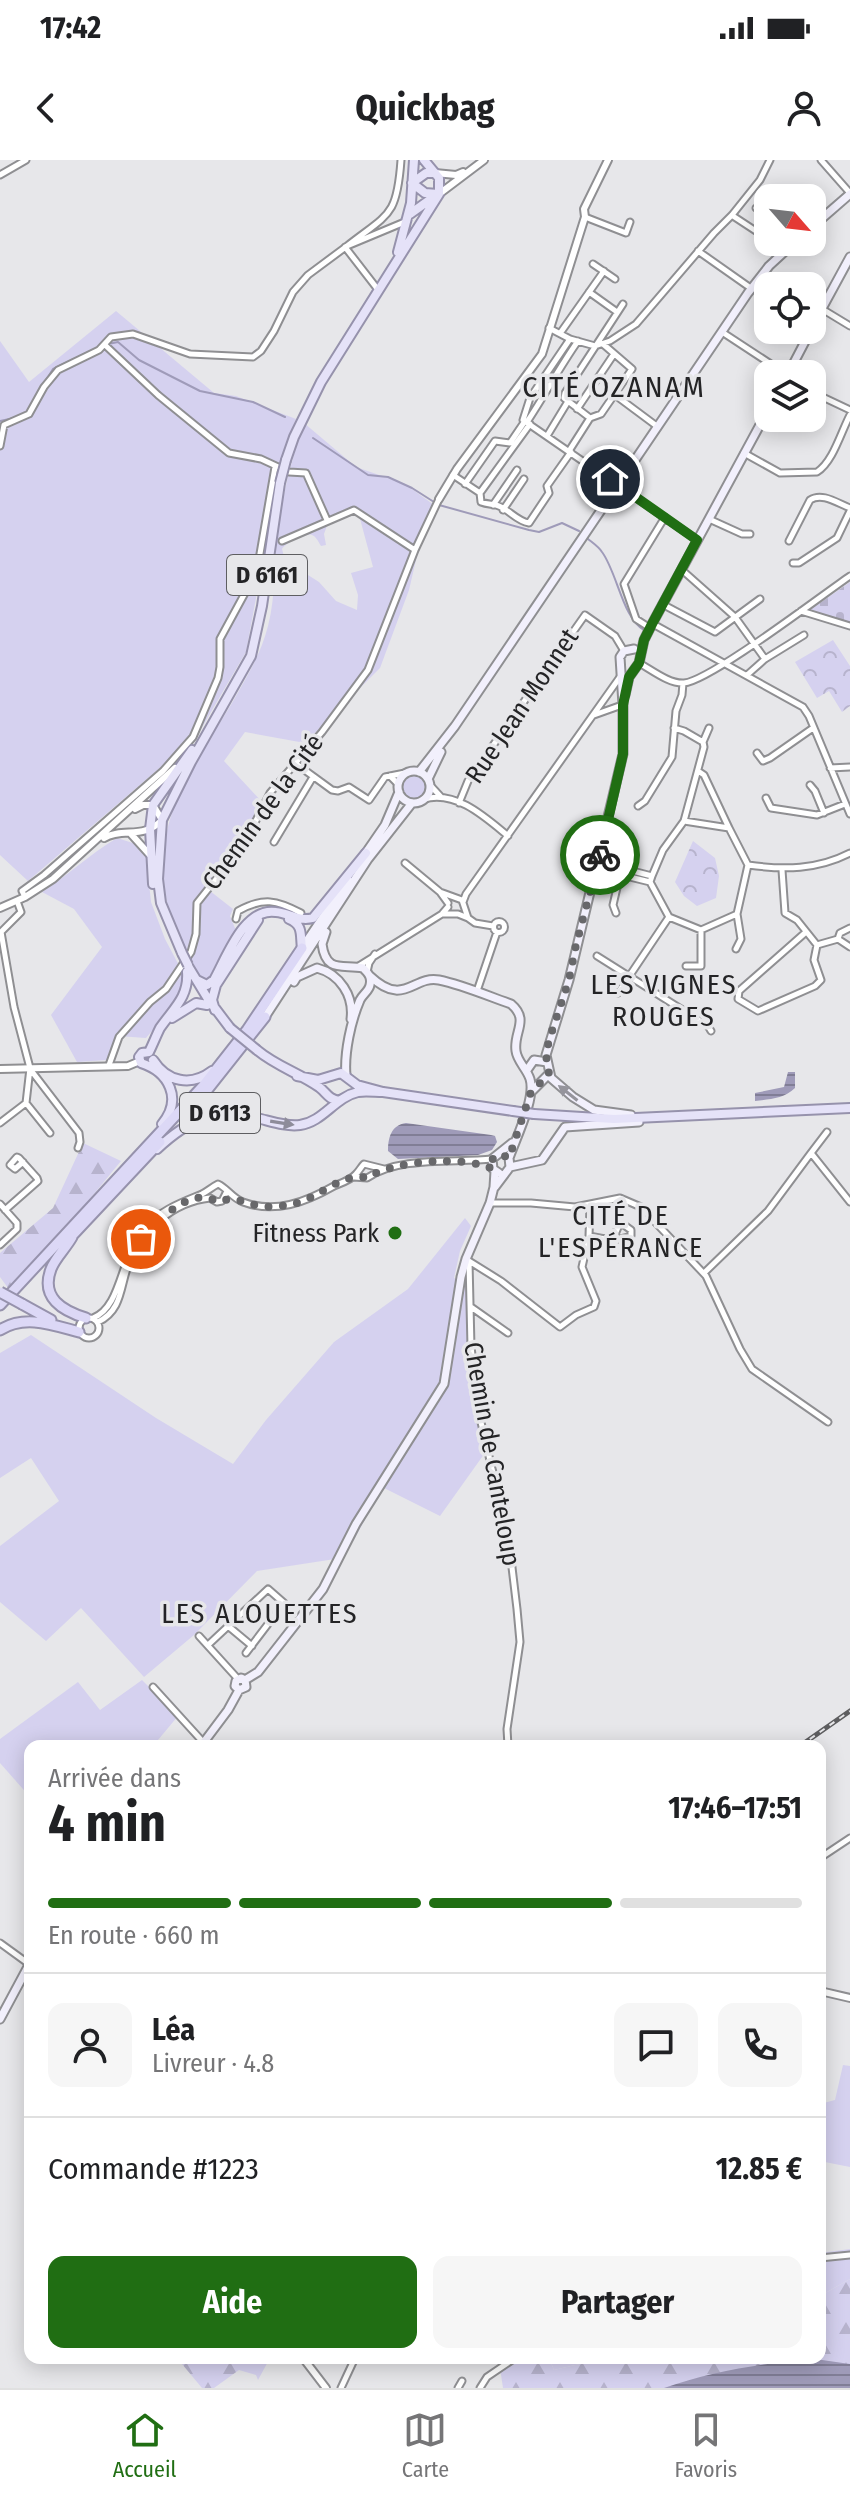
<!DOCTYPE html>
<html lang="fr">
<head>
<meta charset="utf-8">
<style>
  body { margin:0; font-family:"Fira Sans Condensed",sans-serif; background:#f6f6f6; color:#202124; height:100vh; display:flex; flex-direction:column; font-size:30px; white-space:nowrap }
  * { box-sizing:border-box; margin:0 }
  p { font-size:26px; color:#757577 }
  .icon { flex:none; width:44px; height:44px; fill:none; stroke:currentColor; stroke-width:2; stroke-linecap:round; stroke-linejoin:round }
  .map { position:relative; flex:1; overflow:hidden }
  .sheet { position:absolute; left:24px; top:1580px; width:802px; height:624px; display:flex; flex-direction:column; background:#fff; border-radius:16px; box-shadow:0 4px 20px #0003 }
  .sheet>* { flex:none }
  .needle { width:52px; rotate:118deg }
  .buttons { position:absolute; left:754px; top:24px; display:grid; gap:16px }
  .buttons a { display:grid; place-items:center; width:72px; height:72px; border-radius:16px; background:#fff; box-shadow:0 4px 20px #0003; font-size:40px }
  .pin { position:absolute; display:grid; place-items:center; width:68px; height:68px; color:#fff; margin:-34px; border:4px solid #fff; border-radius:50%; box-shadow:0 2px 8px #0007 }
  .courier { position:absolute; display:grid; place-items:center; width:80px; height:80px; margin:-40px; border:6px solid #206e13; border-radius:50%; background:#fff; color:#222; box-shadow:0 2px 10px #0007 }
  .headline em { font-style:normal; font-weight:700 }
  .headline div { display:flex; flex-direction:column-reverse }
  .headline { display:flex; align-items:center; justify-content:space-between; height:136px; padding:0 24px }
  h1 { font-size:52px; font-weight:700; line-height:60px }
  .bar { display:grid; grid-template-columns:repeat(4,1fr); gap:12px 8px; align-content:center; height:96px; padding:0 24px }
  .bar i { height:10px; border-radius:6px; background:#e0e0e0 }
  .bar .selected { background:#206e13 }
  .bar p { grid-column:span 4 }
  .line { display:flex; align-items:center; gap:20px; padding:0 24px; border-top:2px solid #e0e0e0 }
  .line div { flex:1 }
  .round { display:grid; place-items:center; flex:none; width:84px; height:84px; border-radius:16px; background:#f6f6f6 }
  .action { display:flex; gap:16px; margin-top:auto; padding:16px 24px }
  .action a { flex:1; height:92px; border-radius:16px; background:#206e13; color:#fff; font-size:32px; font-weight:700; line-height:92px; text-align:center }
  .action a+a { background:#f6f6f6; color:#202124 }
  .status { display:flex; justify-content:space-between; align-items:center; height:56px; padding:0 40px; background:#fff; direction:ltr }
  .status svg { height:22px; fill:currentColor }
  header { display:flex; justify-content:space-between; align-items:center; height:104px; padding:0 24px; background:#fff; font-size:36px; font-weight:700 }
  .menu { display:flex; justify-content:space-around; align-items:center; height:112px; border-top:2px solid #e0e0e0; background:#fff; font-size:22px; color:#757577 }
  .menu a { display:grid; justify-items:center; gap:4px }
  .menu .selected { color:#206e13 }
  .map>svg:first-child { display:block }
</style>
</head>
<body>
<div class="status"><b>17:42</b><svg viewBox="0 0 49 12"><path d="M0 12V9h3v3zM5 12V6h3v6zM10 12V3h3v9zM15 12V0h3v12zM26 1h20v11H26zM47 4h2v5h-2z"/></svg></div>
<header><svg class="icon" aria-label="back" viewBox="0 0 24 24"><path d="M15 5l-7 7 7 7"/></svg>Quickbag<svg class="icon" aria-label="person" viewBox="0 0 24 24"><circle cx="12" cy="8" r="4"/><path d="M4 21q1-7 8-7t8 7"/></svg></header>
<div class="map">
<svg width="850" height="2228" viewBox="0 0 850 2228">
  <defs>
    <pattern id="forest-firs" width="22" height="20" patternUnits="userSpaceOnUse" patternTransform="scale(2)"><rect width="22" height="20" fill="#d5d1ef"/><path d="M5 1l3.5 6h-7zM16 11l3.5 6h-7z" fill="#b7b3cd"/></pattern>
    <pattern id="cemetery-stones" width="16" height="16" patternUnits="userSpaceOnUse" patternTransform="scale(2)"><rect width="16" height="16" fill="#d5d1ef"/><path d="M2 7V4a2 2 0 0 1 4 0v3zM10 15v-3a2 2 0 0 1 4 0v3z" fill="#b7b3cd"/></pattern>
    <pattern id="park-crowns" width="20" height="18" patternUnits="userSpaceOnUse" patternTransform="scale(2)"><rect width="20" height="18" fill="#d5d1ef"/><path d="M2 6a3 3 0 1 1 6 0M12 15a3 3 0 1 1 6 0" fill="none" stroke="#b7b3cd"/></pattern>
    <pattern id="water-rules" width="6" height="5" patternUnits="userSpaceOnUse" patternTransform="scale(2)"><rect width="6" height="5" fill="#9f9bb9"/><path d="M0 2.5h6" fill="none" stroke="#817e96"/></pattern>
  </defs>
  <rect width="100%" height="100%" fill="#e7e7ea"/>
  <!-- grass -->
  <path fill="#d5d1ef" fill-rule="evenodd" d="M116,151L214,233L236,236L296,259L282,298L246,492L197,576L28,721L0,695V181L29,222Z
    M304,263L356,307L405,324L434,345L419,387L409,430L380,508L305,583L245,572L224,601L263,643L210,731L233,749L230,756L237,773L212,815L205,820C189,811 177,781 172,763C145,669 185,620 232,543C246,518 261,494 268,466C276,435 274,400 278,369C283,332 292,298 304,263ZM354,353L359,355L373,407L351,413L358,435L357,450L336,441L319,422L308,415L287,408L282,389C286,383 304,372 312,375C316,376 319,383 321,386L326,385L324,374L328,363Z
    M402 627a12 12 0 1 1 24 0a12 12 0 1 1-24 0Z
    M117,678L136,684L146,694L151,742L165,779L183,813L178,840L146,878L118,876L107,900L77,902L51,855L102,787L74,749L42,732C68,715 90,694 117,678Z
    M465,1058L471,1066L460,1091L454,1118L468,1125L471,1187L487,1290L440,1356L382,1327L354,1380L335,1399L257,1411L194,1475L144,1517L81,1448L46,1481L0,1442V1386L59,1341L31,1298L0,1318V1193L31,1175L156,1258L233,1304L266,1260L334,1182L408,1129Z
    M142,1520L178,1556L153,1586H30V1637L0,1603V1579L78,1522L100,1550Z
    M843,1905L850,1906V2007L820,2001V1944L835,1940Z
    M850,2089V2119L820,2136V2093Z
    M549,2198H605L554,2210Z"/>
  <!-- forest -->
  <path fill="url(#forest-firs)" d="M83,983L121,1001L76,1056L8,1128L0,1117V1093L53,1048Z
    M850,2119V2228H503L500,2208L520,2198H549L554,2210L605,2198H820V2136Z
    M177,2198H270L258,2220L256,2215L239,2210L214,2228H202Z"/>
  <!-- cemetery -->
  <path fill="url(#cemetery-stones)" d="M850,422V464L810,450Z"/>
  <!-- park -->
  <path fill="url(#park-crowns)" d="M833,480L850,506V546L842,552L829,531L817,538L795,502Z
    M693,681L715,698L719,716L716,738L697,746L684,736L675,722Z"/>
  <!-- water -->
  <path fill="url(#water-rules)" d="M788,912H795V928C784,939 770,939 755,941V933L784,927Z
    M406,963L491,975L495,976L497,982L492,990L478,995L398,999L388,991C388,978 391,965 406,963Z
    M815,2199L850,2204V2228H664C713,2211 763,2203 815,2199Z"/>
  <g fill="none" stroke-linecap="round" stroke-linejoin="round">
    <!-- stream -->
    <path stroke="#9f9bb9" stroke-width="2" d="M108,184L118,182L139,200L200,231L253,242L285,257
      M41,228L53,209L99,187
      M0,261L14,258
      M313,278L368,315L388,317L412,328L434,342
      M439,345L529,370L539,372L562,363L579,371
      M588,379C593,383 599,387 602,392C617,412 623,459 644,470"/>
    <!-- minor casing -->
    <g stroke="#8f8f92" stroke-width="9">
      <path id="minor" d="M401,0C397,57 389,53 347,86L407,61
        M821,0L850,33
        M0,15L26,0
        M756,48L768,59
        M733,56L768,79
        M585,57L626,73L630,62
        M771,82L783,92
        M345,87L379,131
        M698,91L752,129
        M593,104L615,119
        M589,132L617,152
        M822,149L850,166
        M549,168L570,179L595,186L610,181L636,164L714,73L732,55L760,20L770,0
        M561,172L604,111
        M722,172L786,214
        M570,179L530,238L523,260L697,380
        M603,184L632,209L601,254L590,258L564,238L565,233L623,144
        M105,185L158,235L229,293L261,299L289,312L306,313L327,360
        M812,232L850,250
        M615,235L658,267
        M577,249L614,194
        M527,262C545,235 559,208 578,181
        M547,276L567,243
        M0,286L4,265L29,254L44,227L58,210L99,190L111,177L133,174L190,194L253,197L261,191L274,171L293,132L308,115L347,86
        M569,291L590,258
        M744,293L780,313L817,312C833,302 841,272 850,255
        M453,315L480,333L530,264
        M465,324L495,281L510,283L525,261
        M480,333L481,342C486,344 491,344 496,345C508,348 516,361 529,363L549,333L547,326L571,292
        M493,345L517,310
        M503,350L524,319
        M709,359L742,374H750
        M282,381L354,350L415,390
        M789,381L810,340C822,332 837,343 850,348
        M793,403H799L837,378L850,351
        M682,410L735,457L765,499
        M662,444L715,472L760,439
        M801,451L850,466
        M653,464L803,547L809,556L850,654
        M650,468L636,459L624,424L665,357
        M639,503C652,510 669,524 684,523C710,521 822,435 850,416
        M747,515L765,499L804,475
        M594,555L622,545
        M674,568L684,571L703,582
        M757,593L763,601L770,598L813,568
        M295,603L332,630L338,631L349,627L369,640L385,617L405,613
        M830,608L850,607
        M698,611L704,615L729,668
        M390,616L398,624
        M430,625L441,637
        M810,625L815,631L824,653
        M766,638L771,648L817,655L845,644
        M424,639C456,630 485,657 508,676
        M459,643L468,621L585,455L615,476L624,491
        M638,646L645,641L672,597L676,551L682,535L683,523
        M684,661L704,587L703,582L709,568
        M274,682L313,617
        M405,703L440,732L448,743
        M597,709L650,722L652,716L598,702
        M782,710L785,753L797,760L817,785
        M652,716L663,690L684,661L729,668L748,705C784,710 817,710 850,693
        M650,722L669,757L701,770L737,754L748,705
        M440,732L462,740L468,758L458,754H443
        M25,737L22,731L44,715L163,611L193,577L218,518L220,507V479L257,411L275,307
        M463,742L466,734L620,517
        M616,753L613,745L620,715
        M468,758L475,763L493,766
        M236,759L238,751C263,737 277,740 301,753
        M493.5 767a5.5 5.5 0 1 1 11 0a5.5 5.5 0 1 1-11 0Z
        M806,772L739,831L738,839L758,851L815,826L821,820L814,800L817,785L838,779L850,787
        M0,773L21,752L17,741
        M838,779L840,773L850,768
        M736,789L741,779L737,754
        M597,796L708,866L711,871
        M686,806H701V770
        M357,807L442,754L448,747
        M367,812L369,803L375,794
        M477,831L497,772
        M618,833L669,757
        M109,905L119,877L150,842L166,829L191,792L196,774L197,743L244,684L270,633L322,572L368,510L415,390L439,339
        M30,909L79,973L80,982L78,988
        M26,943L50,973
        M0,963L26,943L30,908L14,847L1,772
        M811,993L827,972
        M354,1017L367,1018C399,996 453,1003 492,999
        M210,1038L217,1042L222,1041L227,1031
        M490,1043H531L575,1047L620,1038L641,1047L706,1116L740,1189L752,1209L828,1262
        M0,1044L17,1063V1069L0,1085
        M5,1050L38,1021L37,1018L19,998L17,997L10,1005L15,1009L23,1002
        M589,1076C603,1079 617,1082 631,1076V1070L624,1065H619L613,1079
        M467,1099L469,1101L471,1187L480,1258L492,1309L505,1349L517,1449L520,1482L507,1569L508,1586
        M469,1101L501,1121L560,1167L576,1155L594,1147L596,1141L582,1107L589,1076L590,1046
        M704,1113L768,1051L811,993L850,1042
        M471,1147L508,1173
        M79 1168a10 10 0 1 1 20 0a10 10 0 1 1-20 0Z
        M93,1158C122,1147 120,1096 144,1069C160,1050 180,1043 202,1034C208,1031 212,1027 218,1024C227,1028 232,1038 243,1042C275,1054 306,1042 334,1026C341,1023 351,1020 356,1014C359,1011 361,1007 364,1004L384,1009
        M98,1162C123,1150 120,1125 129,1103C143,1069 173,1042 210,1038
        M228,1466L252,1486
        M199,1476L238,1519
        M208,1485L268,1429L284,1443L246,1493
        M153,1527L203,1582
        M820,1698L850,1678
        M0,1783L29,1804
        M820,2098L850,2095
        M341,2228L355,2198
        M458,2228L462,2221
        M480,2228L487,2217L515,2198"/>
    </g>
    <!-- tertiary casing -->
    <g stroke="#8f8f92" stroke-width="10">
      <path id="tertiary" d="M435,13L456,15L463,12
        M439,34L484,0
        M439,339L457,309L542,194L585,57L584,49L608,0
        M131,674L150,695
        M104,678C124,667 143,680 162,660L153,645H143L135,649
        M0,748L25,737L53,719L175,608
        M0,909L128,906L140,901
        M820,1831L850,1838
        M303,2198L326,2228"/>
    </g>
    <!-- secondary casing -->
    <g stroke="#8f8f92" stroke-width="11">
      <path id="secondary" d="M812,67L850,34
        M812,167L850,97
        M788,214L811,170
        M625,535L629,517L639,503L644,480L652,464L768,250
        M398 627a16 16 0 1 1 32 0a16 16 0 1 1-32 0Z
        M419,612L455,566L748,133L769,106L795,82
        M428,619L441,592
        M363,697L385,665L399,632
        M326,772L322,784C326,814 343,804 363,808C368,813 372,817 370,825C369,831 363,834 360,840C351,861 344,893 346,915
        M302,788L348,720
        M370,816C404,848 413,815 439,820C463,825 488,836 511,844C530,860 513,872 516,891C517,901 527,909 530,919C536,938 516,978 509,998L510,1007
        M294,822L297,817L317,808C340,814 354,836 351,859
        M265,857L368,699L412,643
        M527,910L534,900L547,902
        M531,932L549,914
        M631,955L594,950L573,937L551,918L546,895L569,820L623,594V545L620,497L624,491L634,489
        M499,1013L493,1009L492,999L512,983
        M495,1027L510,1007L542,1000L565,967L639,962
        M245,1520L258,1512L323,1429L356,1364L444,1224L461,1117L466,1099L490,1043L494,1027L495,1011
        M239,1530L235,1526L236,1521L241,1518L245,1520
        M201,1586L228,1550L239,1530L246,1527L245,1520
        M0,1859L30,1803"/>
    </g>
    <!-- primary casing -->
    <g stroke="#9692ac" stroke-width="12">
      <path id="primary" d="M412,23L425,33L438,34
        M412,23L426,13H435
        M410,54L435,36
        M398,92L411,43L414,0
        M286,300L294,277L321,222L439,34V18L424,0
        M153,724L150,669L153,645L192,590
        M289,759C304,765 300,776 302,788
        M182,793L161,743L158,719L162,660L191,602L251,496L262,446L280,323
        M188,806L208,839L230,868
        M197,820L207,825L214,820C227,797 244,747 276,752C289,753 299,762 313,758L366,693
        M215,850L212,840L216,825L258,760
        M172,858L196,843L207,845
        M257,890C276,906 299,913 319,927C327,933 328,939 339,941
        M153,900C167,922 191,927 212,911
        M297,916L318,920L341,913L357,925L383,932L513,951
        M534,954L614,959L850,948
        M162,964C183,939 169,912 141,903L139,897L142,893L149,892C153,884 156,876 160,868C173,849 189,837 187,812
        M157,989C187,961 215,946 257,958C270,961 286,967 300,965C323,962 335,937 358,932C365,931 375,932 383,932"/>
    </g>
    <!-- trunk casing -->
    <g stroke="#9692ac" stroke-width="13">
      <path id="trunk" d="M200,939L265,857
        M72,1077C66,1088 55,1098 51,1109C40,1138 63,1151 86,1158
        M69,1079L160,982
        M22,1144L51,1160
        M0,1145L203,926L247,870L302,788
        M0,1170C25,1154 53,1165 79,1172"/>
    </g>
    <!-- minor -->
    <use href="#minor" stroke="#fff" stroke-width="5"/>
    <!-- tertiary -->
    <use href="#tertiary" stroke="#fff" stroke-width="6"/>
    <!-- secondary -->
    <use href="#secondary" stroke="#f2f0fc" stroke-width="7"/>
    <!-- primary -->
    <use href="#primary" stroke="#e5e2f8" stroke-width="8"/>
    <!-- trunk -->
    <use href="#trunk" stroke="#dcd8f6" stroke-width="9"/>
    <!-- rail casing -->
    <g stroke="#5e5e60" stroke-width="5">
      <path id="rail" d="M800,1586L850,1551"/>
    </g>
    <!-- rail -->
    <use href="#rail" stroke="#e7e7ea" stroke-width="2" stroke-dasharray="6" stroke-linecap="butt"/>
    <!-- primary-bridge casing -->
    <g stroke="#9692ac" stroke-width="12" stroke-linecap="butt">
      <path id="primary-bridge" d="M280,323L286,300
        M182,793L188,805
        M230,868L257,890
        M513,951L534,954"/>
    </g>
    <!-- trunk-bridge casing -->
    <g stroke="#9692ac" stroke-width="13" stroke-linecap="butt">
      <path id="trunk-bridge" d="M0,1132L22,1144"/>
    </g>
    <!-- primary-bridge -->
    <use href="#primary-bridge" stroke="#e5e2f8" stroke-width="8"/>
    <!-- trunk-bridge -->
    <use href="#trunk-bridge" stroke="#dcd8f6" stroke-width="9"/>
  </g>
  <!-- one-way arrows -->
  <defs><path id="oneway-solid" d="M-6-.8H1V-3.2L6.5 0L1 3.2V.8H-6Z" transform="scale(2)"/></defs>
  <use fill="#95949c" href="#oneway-solid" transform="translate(568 933) rotate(-142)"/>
  <use fill="#8e8c9a" href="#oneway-solid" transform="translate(282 963) rotate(9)"/>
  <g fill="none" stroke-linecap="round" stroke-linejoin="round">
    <!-- done -->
    <path stroke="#68686b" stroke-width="8" stroke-dasharray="0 14.4" d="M141,1079C156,1063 183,1033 208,1038C212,1039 215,1041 220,1042C234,1035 246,1044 261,1046C271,1048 283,1046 292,1044C317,1040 343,1011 367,1018C391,1001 464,995 493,1009C489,1002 493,996 500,994L509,998L531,932L549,914L546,895L549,880L569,820L576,785L600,695"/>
    <!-- route -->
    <path stroke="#206e13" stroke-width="10" d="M600,695L623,594V545L629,517L639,503L644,480L652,464L697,380L610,319"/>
  </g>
  <!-- markers -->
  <circle fill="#206e13" stroke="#e7e7ea" stroke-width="3" cx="395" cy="1073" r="8"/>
  <g text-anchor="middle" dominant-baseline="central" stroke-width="7" stroke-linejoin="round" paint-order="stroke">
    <!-- shield labels -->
    <g fill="#e7e7ea" stroke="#5e5e61" stroke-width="2">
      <rect x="227" y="395" width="80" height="40" rx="6"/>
      <rect x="180" y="933" width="80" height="40" rx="6"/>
    </g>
    <g font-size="24" font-weight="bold" fill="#242426">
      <text x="267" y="415">D 6161</text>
      <text x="220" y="953">D 6113</text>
    </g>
    <!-- street labels -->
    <g font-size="26" fill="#242426" stroke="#e7e7ea">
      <text transform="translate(522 546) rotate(-56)">Rue Jean Monnet</text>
      <text transform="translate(263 652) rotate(-54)">Chemin de la Cité</text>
      <text transform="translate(492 1294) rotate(80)">Chemin de Canteloup</text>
    </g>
    <!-- poi labels -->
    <g font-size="26" fill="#242426" stroke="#e7e7ea" text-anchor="end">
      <text x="379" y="1073">Fitness Park</text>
    </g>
    <!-- neighbourhood labels -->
    <g font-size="28" letter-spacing="2" fill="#242426" stroke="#e7e7ea">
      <text x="664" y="824">LES VIGNES<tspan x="664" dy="32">ROUGES</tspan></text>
      <text x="621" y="1055">CITÉ DE<tspan x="621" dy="32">L'ESPÉRANCE</tspan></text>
      <text x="260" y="1453">LES ALOUETTES</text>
    </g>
    <!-- quarter labels -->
    <g font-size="30" letter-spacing="2" fill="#242426" stroke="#e7e7ea">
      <text x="614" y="227">CITÉ OZANAM</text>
    </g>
  </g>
</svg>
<div class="buttons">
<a><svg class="needle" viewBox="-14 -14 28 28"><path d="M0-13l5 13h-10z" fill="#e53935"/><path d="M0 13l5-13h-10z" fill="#757577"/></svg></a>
<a><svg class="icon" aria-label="locate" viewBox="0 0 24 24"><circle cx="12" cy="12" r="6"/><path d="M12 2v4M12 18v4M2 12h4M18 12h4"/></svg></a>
<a><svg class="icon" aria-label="layers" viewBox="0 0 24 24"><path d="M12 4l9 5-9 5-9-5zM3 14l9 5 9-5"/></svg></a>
</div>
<div class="pin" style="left:141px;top:1079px;background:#ea580c"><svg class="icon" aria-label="bag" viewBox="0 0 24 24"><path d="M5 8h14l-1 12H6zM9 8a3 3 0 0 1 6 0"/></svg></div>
<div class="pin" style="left:610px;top:319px;background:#1f2937"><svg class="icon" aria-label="home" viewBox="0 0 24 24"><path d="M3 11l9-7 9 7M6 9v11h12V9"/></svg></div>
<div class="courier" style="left:600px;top:695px"><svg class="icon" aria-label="bike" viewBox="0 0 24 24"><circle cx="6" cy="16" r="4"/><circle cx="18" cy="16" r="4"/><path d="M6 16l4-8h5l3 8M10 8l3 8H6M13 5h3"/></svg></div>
<section class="sheet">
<div class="headline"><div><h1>4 min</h1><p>Arrivée dans</p></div><em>17:46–17:51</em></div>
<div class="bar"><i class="selected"></i><i class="selected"></i><i class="selected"></i><i></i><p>En route · 660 m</p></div>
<div class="line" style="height:144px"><a class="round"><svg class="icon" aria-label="person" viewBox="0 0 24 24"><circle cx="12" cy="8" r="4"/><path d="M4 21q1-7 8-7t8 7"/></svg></a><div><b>Léa</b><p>Livreur · 4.8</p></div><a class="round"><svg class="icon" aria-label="chat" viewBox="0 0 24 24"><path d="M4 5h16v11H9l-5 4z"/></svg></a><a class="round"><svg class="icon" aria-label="phone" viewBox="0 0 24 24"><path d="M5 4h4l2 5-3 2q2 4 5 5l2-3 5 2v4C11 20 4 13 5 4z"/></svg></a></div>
<div class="line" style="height:104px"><div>Commande #1223</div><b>12.85 €</b></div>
<div class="action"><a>Aide</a><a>Partager</a></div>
</section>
</div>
<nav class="menu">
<a class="selected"><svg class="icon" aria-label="home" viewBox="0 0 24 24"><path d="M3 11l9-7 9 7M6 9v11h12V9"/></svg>Accueil</a>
<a><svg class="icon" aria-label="map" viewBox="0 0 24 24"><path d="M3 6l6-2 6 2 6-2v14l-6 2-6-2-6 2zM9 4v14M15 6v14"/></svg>Carte</a>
<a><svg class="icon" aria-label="saved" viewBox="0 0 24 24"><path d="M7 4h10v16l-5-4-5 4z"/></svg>Favoris</a>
</nav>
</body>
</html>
